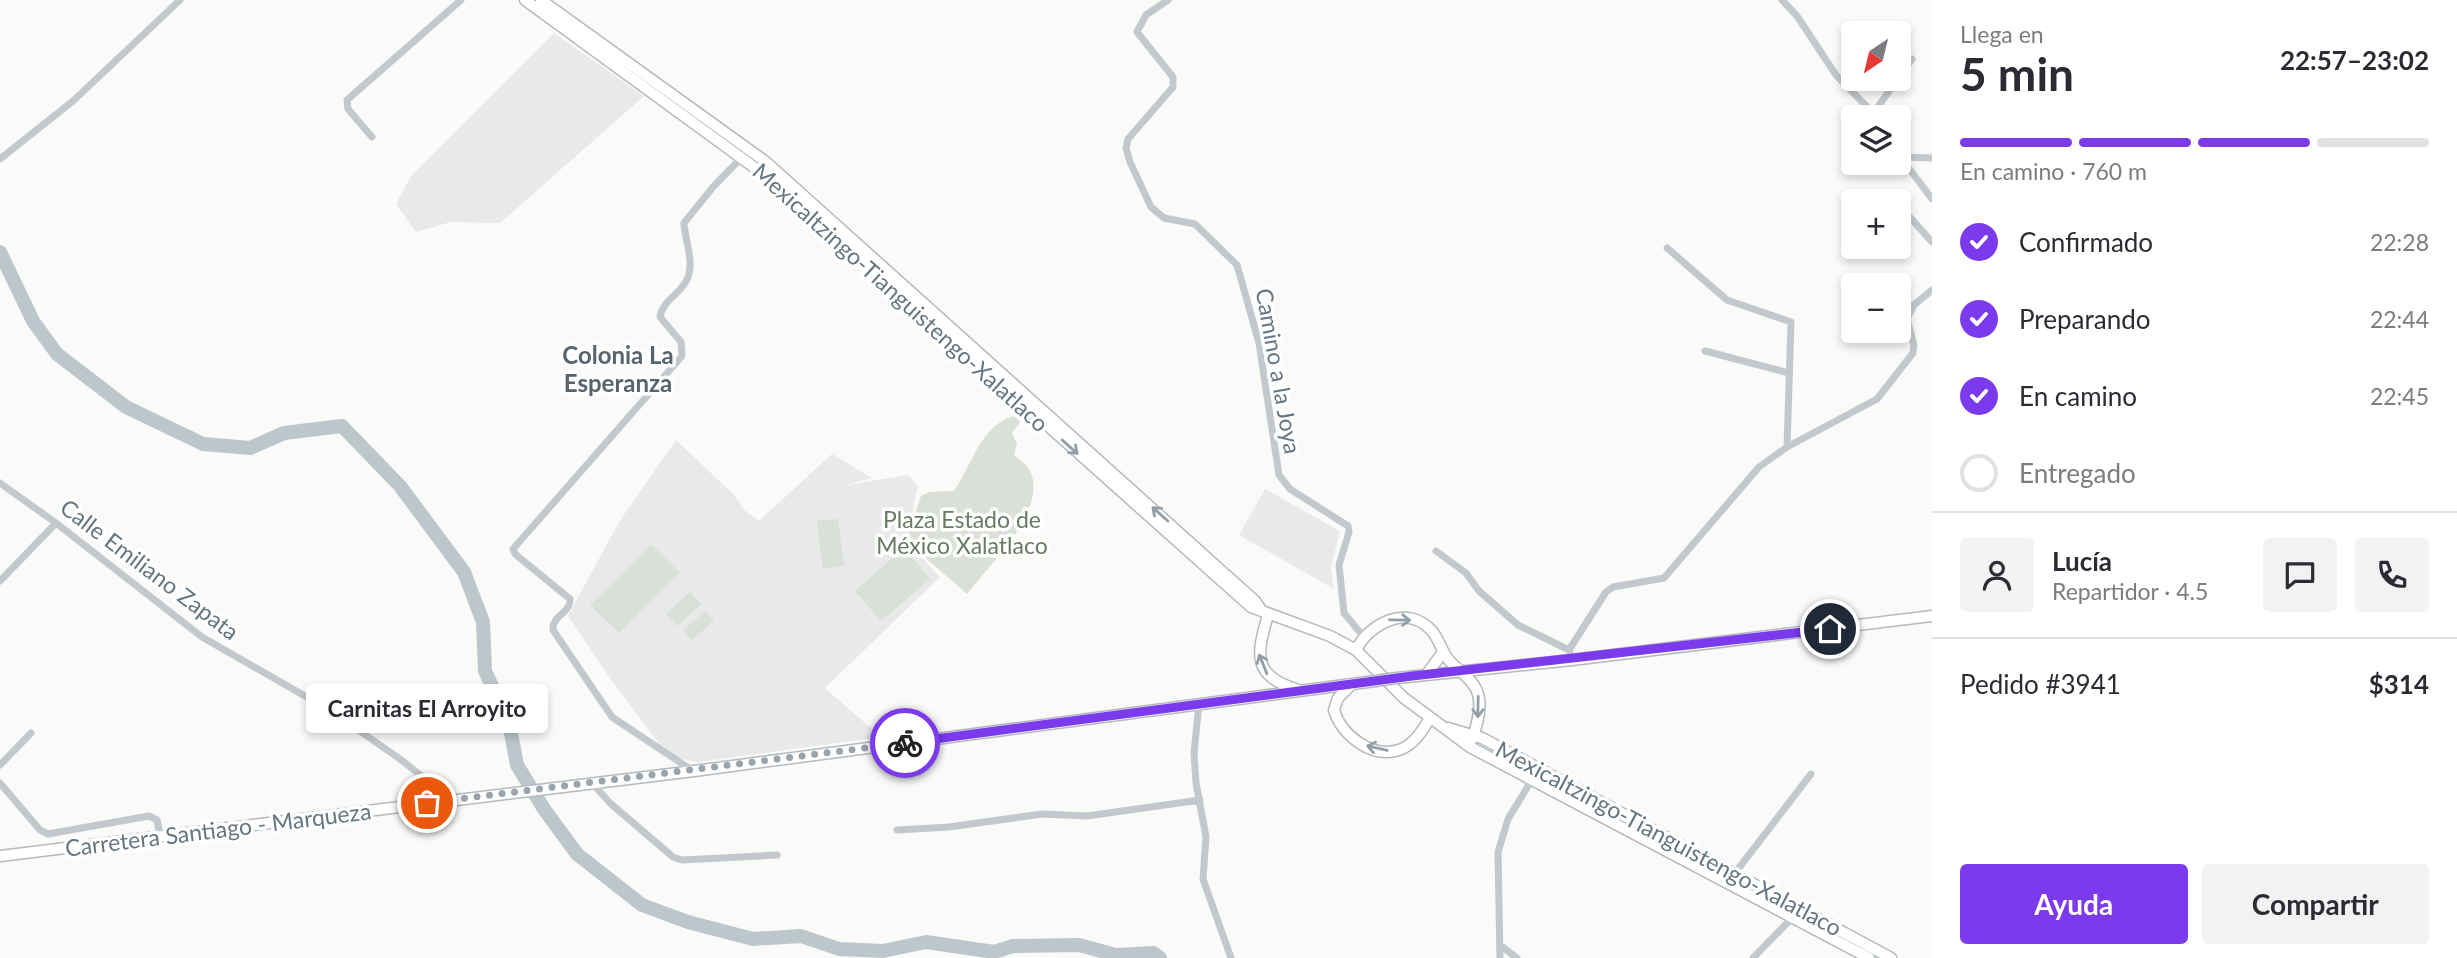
<!DOCTYPE html>
<html lang="es">
<head>
<meta charset="utf-8">
<style>
  body { margin:0; font-family:Lato,sans-serif; background:#f2f2f3; color:#2b2b33; height:100vh; display:flex; flex-direction:column; font-size:26px; white-space:nowrap }
  * { box-sizing:border-box; margin:0 }
  p { font-size:23px; color:#7c7c81 }
  .icon { flex:none; width:38px; height:38px; fill:none; stroke:currentColor; stroke-width:2; stroke-linecap:round; stroke-linejoin:round }
  .map { position:relative; flex:1; overflow:hidden }
  .sheet { display:flex; flex-direction:column; background:#fff; width:525px }
  .sheet>* { flex:none }
  .needle { width:46px; rotate:215deg }
  .controls { position:absolute; left:1841px; top:21px; display:grid; gap:14px }
  .controls a { display:grid; place-items:center; width:70px; height:70px; border-radius:7px; background:#fff; box-shadow:0 4px 10px #0003; font-size:35px }
  .pin { position:absolute; display:grid; place-items:center; width:60px; height:60px; color:#fff; margin:-30px; border:4px solid #fff; border-radius:50%; box-shadow:0 2px 7px #0007 }
  .courier { position:absolute; display:grid; place-items:center; width:70px; height:70px; margin:-35px; border:5px solid #7c3aed; border-radius:50%; background:#fff; color:#222; box-shadow:0 2px 9px #0007 }
  .bubble { position:absolute; height:49px; border-radius:7px; background:#fff; box-shadow:0 4px 10px #0003; font-size:23px; font-weight:700; line-height:49px; text-align:center }
  .headline em { font-style:normal; font-weight:700 }
  .headline div { display:flex; flex-direction:column-reverse }
  .headline { display:flex; align-items:center; justify-content:space-between; height:119px; padding:0 28px }
  h1 { font-size:46px; font-weight:700; line-height:52px }
  .bar { display:grid; grid-template-columns:repeat(4,1fr); gap:10px 7px; align-content:center; height:84px; padding:0 28px }
  .bar i { height:9px; border-radius:5px; background:#e1e1e2 }
  .bar .selected { background:#7c3aed }
  .bar p { grid-column:span 4 }
  .line { display:flex; align-items:center; gap:18px; padding:0 28px; border-top:2px solid #e1e1e2 }
  .line div { flex:1 }
  .round { display:grid; place-items:center; flex:none; width:74px; height:74px; border-radius:7px; background:#f2f2f3 }
  ol { padding:0 28px; list-style:none }
  li { display:flex; align-items:center; gap:21px; height:77px }
  li p { margin-inline-start:auto }
  li .icon { padding:7px; border-radius:50%; background:#7c3aed; color:#fff; stroke-width:4 }
  li:last-child { color:#7c7c81 }
  li i { width:38px; height:38px; border:4px solid #e1e1e2; border-radius:50% }
  .action { display:flex; gap:14px; margin-top:auto; padding:14px 28px }
  .action a { flex:1; height:80px; border-radius:7px; background:#7c3aed; color:#fff; font-size:28px; font-weight:700; line-height:80px; text-align:center }
  .action a+a { background:#f2f2f3; color:#2b2b33 }
  main { display:flex; flex:1; min-height:0 }
  .map>svg:first-child { display:block }
</style>
</head>
<body>
<main>
<div class="map">
<svg width="1932" height="958" viewBox="0 0 1932 958">
  <rect width="100%" height="100%" fill="#fafaf8"/>
  <!-- built -->
  <path fill="#e8e9e9" d="M554,33L644,96L500,223L451,222L416,232L396,204L411,176Z
    M676,440L735,496L744,510L759,521L832,454L872,478L841,486L908,475L918,486L906,541L940,577L825,688L881,737L698,762L669,757L610,678L568,616L619,522Z
    M1265,489L1340,531L1331,568L1334,589L1239,535Z"/>
  <!-- green -->
  <path fill="#dadfd7" d="M1014,416L1020,422L1012,433L1017,443L1014,455C1019,459 1027,465 1030,471C1049,509 988,566 967,594L906,541L921,496L929,492L954,491C972,465 981,425 1014,416Z
    M838,519L844,566L823,569L817,521Z
    M651,544L680,573L619,633L590,605Z
    M904,548L930,579L881,621L855,591Z
    M690,592L701,604L677,626L666,614Z
    M705,611L714,621L692,640L683,630Z"/>
  <g fill="none" stroke-linecap="round" stroke-linejoin="round">
    <!-- river -->
    <path stroke="#bbc7cb" stroke-width="14" d="M0,252L33,321L57,354L126,407L203,444L250,448L284,433L342,426L400,486L464,572L483,622L485,671L509,722L517,765L544,809L577,854L642,905L688,922L753,939L801,936L839,949L883,951L926,942L994,952L1013,946L1079,945L1116,955L1153,953L1160,958"/>
    <!-- secondary casing -->
    <g stroke="#b3babf" stroke-width="13">
      <path id="secondary" d="M525,0L777,184L1251,607L1330,636L1356,650L1404,698L1470,747L1869,958
        M541,0L766,162L1255,601L1262,611
        M1268,615C1256,656 1252,676 1299,690
        M1356,650C1369,624 1407,603 1432,631C1439,639 1441,650 1448,659C1457,670 1472,678 1477,691C1483,706 1477,725 1472,739
        M1427,674L1443,652
        M1397,678L1572,660L1932,616
        M1350,686L1338,698L1334,710C1341,735 1372,759 1399,750C1414,745 1422,731 1430,718
        M1448,728L1482,738L1891,958
        M0,856L694,771L1375,681"/>
    </g>
    <!-- minor -->
    <path stroke="#c3c8cc" stroke-width="7" d="M1168,0L1146,15L1137,32L1173,77V87L1128,139L1126,148L1130,162L1151,207L1164,218L1195,224L1237,265L1259,343L1279,475L1290,489L1348,526L1349,532L1339,565L1344,613L1363,636
      M1782,0L1797,16L1836,75L1877,117
      M1899,77L1912,59
      M1874,112L1898,79
      M372,137L348,109L347,100L461,0
      M1899,155L1932,199
      M1900,157L1932,158
      M0,159L73,101L180,0
      M1890,195L1895,201
      M1899,205L1932,242
      M1667,248L1727,300L1791,322L1787,447
      M1705,351L1789,373
      M0,483L56,523L202,637L331,711L400,759L452,800
      M1436,551L1466,573L1479,591L1518,625L1569,650
      M0,581L56,523
      M1572,660L1569,650L1606,592L1613,587L1664,578L1759,467L1787,447L1877,399L1913,353L1914,345L1907,319L1914,305L1932,290
      M1199,704L1194,753L1196,783L1206,837L1203,879L1231,958
      M0,765L31,733
      M693,771L612,717L553,630C552,615 571,613 570,599L515,554L513,549L682,356L681,342L660,317C662,300 683,293 688,277C694,261 685,240 684,223L713,187L743,156
      M0,783L40,830L48,834L149,816L157,820L160,835
      M592,783L610,803L673,857L682,860L777,855
      M897,830L949,827L1042,814L1087,816L1200,800
      M1735,873L1811,774
      M1500,945L1517,958
      M1500,958L1498,852L1508,819L1539,768
      M1753,958L1793,917"/>
    <!-- secondary -->
    <use href="#secondary" stroke="#fff" stroke-width="10"/>
    <!-- secondary-bridge casing -->
    <g stroke="#b3babf" stroke-width="13" stroke-linecap="butt">
      <path id="secondary-bridge" d="M1375,681L1397,678"/>
    </g>
    <!-- secondary-bridge -->
    <use href="#secondary-bridge" stroke="#fff" stroke-width="10"/>
  </g>
  <!-- one-way arrows -->
  <defs><path id="oneway-shaft" d="M-6 0H5M1.5-3L5.5 0L1.5 3" fill="none" stroke-width="1.6" stroke-linecap="round" stroke-linejoin="round" transform="scale(1.75)"/></defs>
  <g stroke="#939fa8">
    <use href="#oneway-shaft" transform="translate(1070 447) rotate(42)"/>
    <use href="#oneway-shaft" transform="translate(1160 514) rotate(-138)"/>
    <use href="#oneway-shaft" transform="translate(1400 620) rotate(1)"/>
    <use href="#oneway-shaft" transform="translate(1263 664) rotate(-112)"/>
    <use href="#oneway-shaft" transform="translate(1478 707) rotate(91)"/>
    <use href="#oneway-shaft" transform="translate(1377 748) rotate(-167)"/>
  </g>
  <g fill="none" stroke-linecap="round" stroke-linejoin="round">
    <!-- done -->
    <path stroke="#99a4ac" stroke-width="7" stroke-dasharray="0 12.6" d="M427,803L905,743"/>
    <!-- route -->
    <path stroke="#7c3aed" stroke-width="9" d="M905,743L1412,676L1830,629"/>
  </g>
  <g text-anchor="middle" dominant-baseline="central" stroke-width="7" stroke-linejoin="round" paint-order="stroke">
    <!-- street labels -->
    <g font-size="23" fill="#657683" stroke="#fff">
      <text transform="translate(901 297) rotate(42)">Mexicaltzingo-Tianguistengo-Xalatlaco</text>
      <text transform="translate(1279 371) rotate(80)">Camino a la Joya</text>
      <text transform="translate(150 569) rotate(37)">Calle Emiliano Zapata</text>
      <text transform="translate(218 829) rotate(-7)">Carretera Santiago - Marqueza</text>
      <text transform="translate(1669 838) rotate(28)">Mexicaltzingo-Tianguistengo-Xalatlaco</text>
    </g>
    <!-- park labels -->
    <g font-size="23" fill="#687a64" stroke="#fff">
      <text x="962" y="519">Plaza Estado de<tspan x="962" dy="26">México Xalatlaco</tspan></text>
    </g>
    <!-- neighbourhood labels -->
    <g font-size="24" font-weight="bold" fill="#57646e" stroke="#fff">
      <text x="618" y="354">Colonia La<tspan x="618" dy="28">Esperanza</tspan></text>
    </g>
  </g>
</svg>
<div class="controls">
<a><svg class="needle" viewBox="-14 -14 28 28"><path d="M0-13l5 13h-10z" fill="#e53935"/><path d="M0 13l5-13h-10z" fill="#7c7c81"/></svg></a>
<a><svg class="icon" aria-label="layers" viewBox="0 0 24 24"><path d="M12 4l9 5-9 5-9-5zM3 14l9 5 9-5"/></svg></a>
<a>+</a>
<a>−</a>
</div>
<div class="pin" style="left:427px;top:803px;background:#ea580c"><svg class="icon" aria-label="bag" viewBox="0 0 24 24"><path d="M5 8h14l-1 12H6zM9 8a3 3 0 0 1 6 0"/></svg></div>
<div class="pin" style="left:1830px;top:629px;background:#1f2937"><svg class="icon" aria-label="home" viewBox="0 0 24 24"><path d="M3 11l9-7 9 7M6 9v11h12V9"/></svg></div>
<div class="courier" style="left:905px;top:743px"><svg class="icon" aria-label="bike" viewBox="0 0 24 24"><circle cx="6" cy="16" r="4"/><circle cx="18" cy="16" r="4"/><path d="M6 16l4-8h5l3 8M10 8l3 8H6M13 5h3"/></svg></div>
<div class="bubble" style="left:306px;top:684px;width:242px">Carnitas El Arroyito</div>
</div>
<section class="sheet">
<div class="headline"><div><h1>5 min</h1><p>Llega en</p></div><em>22:57–23:02</em></div>
<div class="bar"><i class="selected"></i><i class="selected"></i><i class="selected"></i><i></i><p>En camino · 760 m</p></div>
<ol>
<li><svg class="icon" aria-label="check" viewBox="0 0 24 24"><path d="M5 12l5 5 9-10"/></svg>Confirmado<p>22:28</p></li>
<li><svg class="icon" aria-label="check" viewBox="0 0 24 24"><path d="M5 12l5 5 9-10"/></svg>Preparando<p>22:44</p></li>
<li><svg class="icon" aria-label="check" viewBox="0 0 24 24"><path d="M5 12l5 5 9-10"/></svg>En camino<p>22:45</p></li>
<li><i></i>Entregado</li>
</ol>
<div class="line" style="height:126px"><a class="round"><svg class="icon" aria-label="person" viewBox="0 0 24 24"><circle cx="12" cy="8" r="4"/><path d="M4 21q1-7 8-7t8 7"/></svg></a><div><b>Lucía</b><p>Repartidor · 4.5</p></div><a class="round"><svg class="icon" aria-label="chat" viewBox="0 0 24 24"><path d="M4 5h16v11H9l-5 4z"/></svg></a><a class="round"><svg class="icon" aria-label="phone" viewBox="0 0 24 24"><path d="M5 4h4l2 5-3 2q2 4 5 5l2-3 5 2v4C11 20 4 13 5 4z"/></svg></a></div>
<div class="line" style="height:91px"><div>Pedido #3941</div><b>$314</b></div>
<div class="action"><a>Ayuda</a><a>Compartir</a></div>
</section>
</main>
</body>
</html>
